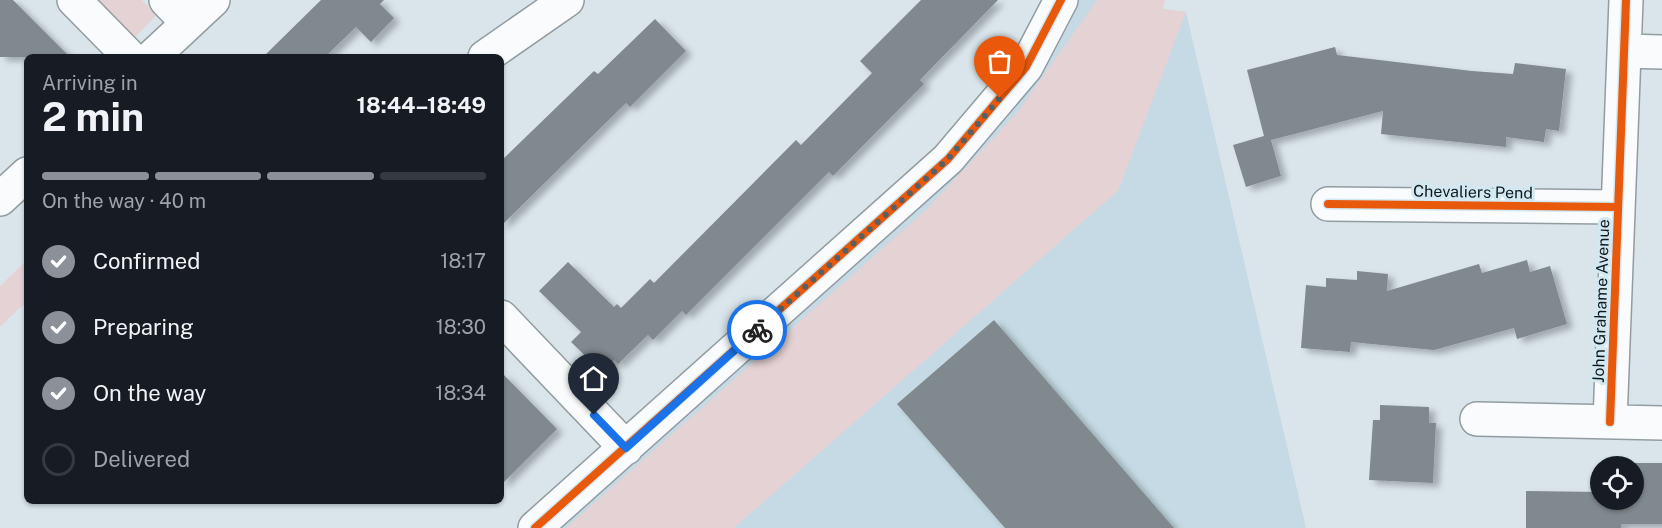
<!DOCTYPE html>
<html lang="en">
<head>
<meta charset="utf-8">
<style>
  body { margin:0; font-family:"Public Sans",sans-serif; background:#242831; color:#f1f3f6; height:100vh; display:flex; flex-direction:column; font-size:22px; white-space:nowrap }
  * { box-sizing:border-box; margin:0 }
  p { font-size:20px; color:#9ea1a6 }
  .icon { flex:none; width:33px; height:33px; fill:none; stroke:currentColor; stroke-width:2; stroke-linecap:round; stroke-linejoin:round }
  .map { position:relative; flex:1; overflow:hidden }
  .details { position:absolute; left:24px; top:54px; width:480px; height:450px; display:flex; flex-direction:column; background:#171b24; border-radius:9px; box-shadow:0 2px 4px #0004 }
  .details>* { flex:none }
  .tools { position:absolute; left:1590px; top:456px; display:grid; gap:12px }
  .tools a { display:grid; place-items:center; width:54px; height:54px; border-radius:50%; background:#171b24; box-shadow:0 2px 4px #0004; font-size:30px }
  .pin { position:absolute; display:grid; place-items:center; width:51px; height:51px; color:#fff; margin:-62px -26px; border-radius:50% 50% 50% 0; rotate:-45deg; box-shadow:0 0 6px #0007 }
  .pin .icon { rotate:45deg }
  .courier { position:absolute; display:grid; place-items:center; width:60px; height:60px; margin:-30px; border:4px solid #1a73e8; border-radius:50%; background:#fff; color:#222; box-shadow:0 2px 8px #0007 }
  .summary em { font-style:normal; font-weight:700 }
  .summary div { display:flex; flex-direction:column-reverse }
  .summary { display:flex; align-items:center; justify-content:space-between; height:102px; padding:0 18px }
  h1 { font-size:39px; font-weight:700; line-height:45px }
  .bar { display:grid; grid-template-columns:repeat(4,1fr); gap:9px 6px; align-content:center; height:72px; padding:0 18px }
  .bar i { height:8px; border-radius:4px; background:#363941 }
  .bar .selected { background:#8c9099 }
  .bar p { grid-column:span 4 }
  ol { padding:0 18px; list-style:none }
  li { display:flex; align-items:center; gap:18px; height:66px }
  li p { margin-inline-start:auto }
  li .icon { padding:6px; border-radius:50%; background:#8c9099; color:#fff; stroke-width:4 }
  li:last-child { color:#9ea1a6 }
  li i { width:33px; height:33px; border:3px solid #363941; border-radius:50% }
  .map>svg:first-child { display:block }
</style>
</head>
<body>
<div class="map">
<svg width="1662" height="528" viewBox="0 0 1662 528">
  <defs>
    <filter id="shadow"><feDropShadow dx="6" dy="4" stdDeviation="3" flood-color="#0004"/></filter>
  </defs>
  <rect width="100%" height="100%" fill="#d9e5eb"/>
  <!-- built -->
  <path fill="#c5dae4" d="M1061,0H1096L1186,12L1306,528H535L948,159Z"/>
  <!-- green -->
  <path fill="#e5d2d4" d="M97,0H142L157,15L134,38Z
    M1097,0H1165L1163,9L1186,12L1118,191L734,528H566L926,210L1017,113Z
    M27,260V301L0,327V286Z"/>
  <!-- building -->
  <path fill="#80898e" filter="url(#shadow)" d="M0,0H13L70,57H0Z
    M321,0H384L380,4L394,18L371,42L356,27L325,57H263Z
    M921,0H998L920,80L924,84L833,176L829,172L686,315L682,311L653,340L648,335L618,364L614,360L602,372L571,342L581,332L539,291L568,262L614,307L617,304L621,308L650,279L654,283L796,140L801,145L872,73L860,61Z
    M655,19L686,51L630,107L626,103L501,226V161L594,71L598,74Z
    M1335,47L1337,55L1472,71L1513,74L1515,63L1566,69L1559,131L1546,129L1544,142L1506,137V147L1381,134L1383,111L1271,140L1281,176L1246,187L1233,145L1264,136L1247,70Z
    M1527,260L1530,272L1550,266L1567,324L1517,339L1514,328L1434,350L1351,342L1350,352L1301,348L1306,285L1326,287V278L1357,280V271L1388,274L1387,291L1479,264L1482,273Z
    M994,320L1174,528H1005L897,404Z
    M501,372L557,429L501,485Z
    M1380,405L1429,407V423H1436L1433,483L1369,480L1373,420H1380Z
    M1627,463H1662V524H1621V528H1526V491L1600,492V500H1634V466H1627Z"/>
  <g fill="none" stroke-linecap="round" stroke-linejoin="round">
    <!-- minor casing -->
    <g stroke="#939ca0" stroke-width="36">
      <path id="minor" d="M74,0L130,57
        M166,0L188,23
        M1624,51L1662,52
        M152,57L213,0
        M485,57L567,0
        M0,199L27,174
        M1328,204L1618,207
        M501,317L626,448
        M1477,419L1662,423
        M1610,422L1626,0
        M535,528L948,159L1026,67L1061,0"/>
    </g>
    <!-- minor -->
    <use href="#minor" stroke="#f9fbfc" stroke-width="33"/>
    <!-- cycleway casing -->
    <g stroke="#d2e8f2" stroke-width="11">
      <path id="cycleway" d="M1328,204L1618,207
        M1610,422L1626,0
        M535,528L948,159L1026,67L1061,0"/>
    </g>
    <!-- cycleway -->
    <use href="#cycleway" stroke="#e8590c" stroke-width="8"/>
  </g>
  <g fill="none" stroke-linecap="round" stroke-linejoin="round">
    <!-- done -->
    <path stroke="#576064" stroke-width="6" stroke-dasharray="0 10.8" d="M757,330L948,159L1000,98"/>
    <!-- route -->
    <path stroke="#1a73e8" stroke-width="8" d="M594,415L626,448L757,330"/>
  </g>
  <g text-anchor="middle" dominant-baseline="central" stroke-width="6" stroke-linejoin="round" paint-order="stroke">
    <!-- street labels -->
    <g font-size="16" fill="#11191c" stroke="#d2e8f2">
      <text transform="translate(1473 192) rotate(1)">Chevaliers Pend</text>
      <text transform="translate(1601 301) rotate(-88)">John Grahame Avenue</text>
    </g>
  </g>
</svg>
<div class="tools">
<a><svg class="icon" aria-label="locate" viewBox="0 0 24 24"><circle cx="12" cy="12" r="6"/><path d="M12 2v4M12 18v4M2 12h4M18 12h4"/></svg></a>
</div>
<div class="pin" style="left:1000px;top:98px;background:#ea580c"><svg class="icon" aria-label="bag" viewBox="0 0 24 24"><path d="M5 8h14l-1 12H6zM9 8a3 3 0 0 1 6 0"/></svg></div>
<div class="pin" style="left:594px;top:415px;background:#1f2937"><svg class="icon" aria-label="home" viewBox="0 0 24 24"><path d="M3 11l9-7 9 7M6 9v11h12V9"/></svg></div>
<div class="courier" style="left:757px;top:330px"><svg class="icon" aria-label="bike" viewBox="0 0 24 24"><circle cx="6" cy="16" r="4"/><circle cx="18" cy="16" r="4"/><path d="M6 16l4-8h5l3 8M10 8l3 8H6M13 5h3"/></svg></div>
<section class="details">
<div class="summary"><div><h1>2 min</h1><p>Arriving in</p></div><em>18:44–18:49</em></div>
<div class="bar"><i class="selected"></i><i class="selected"></i><i class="selected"></i><i></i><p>On the way · 40 m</p></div>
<ol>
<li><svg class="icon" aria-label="check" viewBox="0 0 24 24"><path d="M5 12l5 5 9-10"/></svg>Confirmed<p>18:17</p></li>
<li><svg class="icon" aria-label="check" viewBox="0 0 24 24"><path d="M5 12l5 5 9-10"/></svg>Preparing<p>18:30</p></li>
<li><svg class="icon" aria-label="check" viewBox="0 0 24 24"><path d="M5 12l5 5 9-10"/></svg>On the way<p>18:34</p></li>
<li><i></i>Delivered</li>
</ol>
</section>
</div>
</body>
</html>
